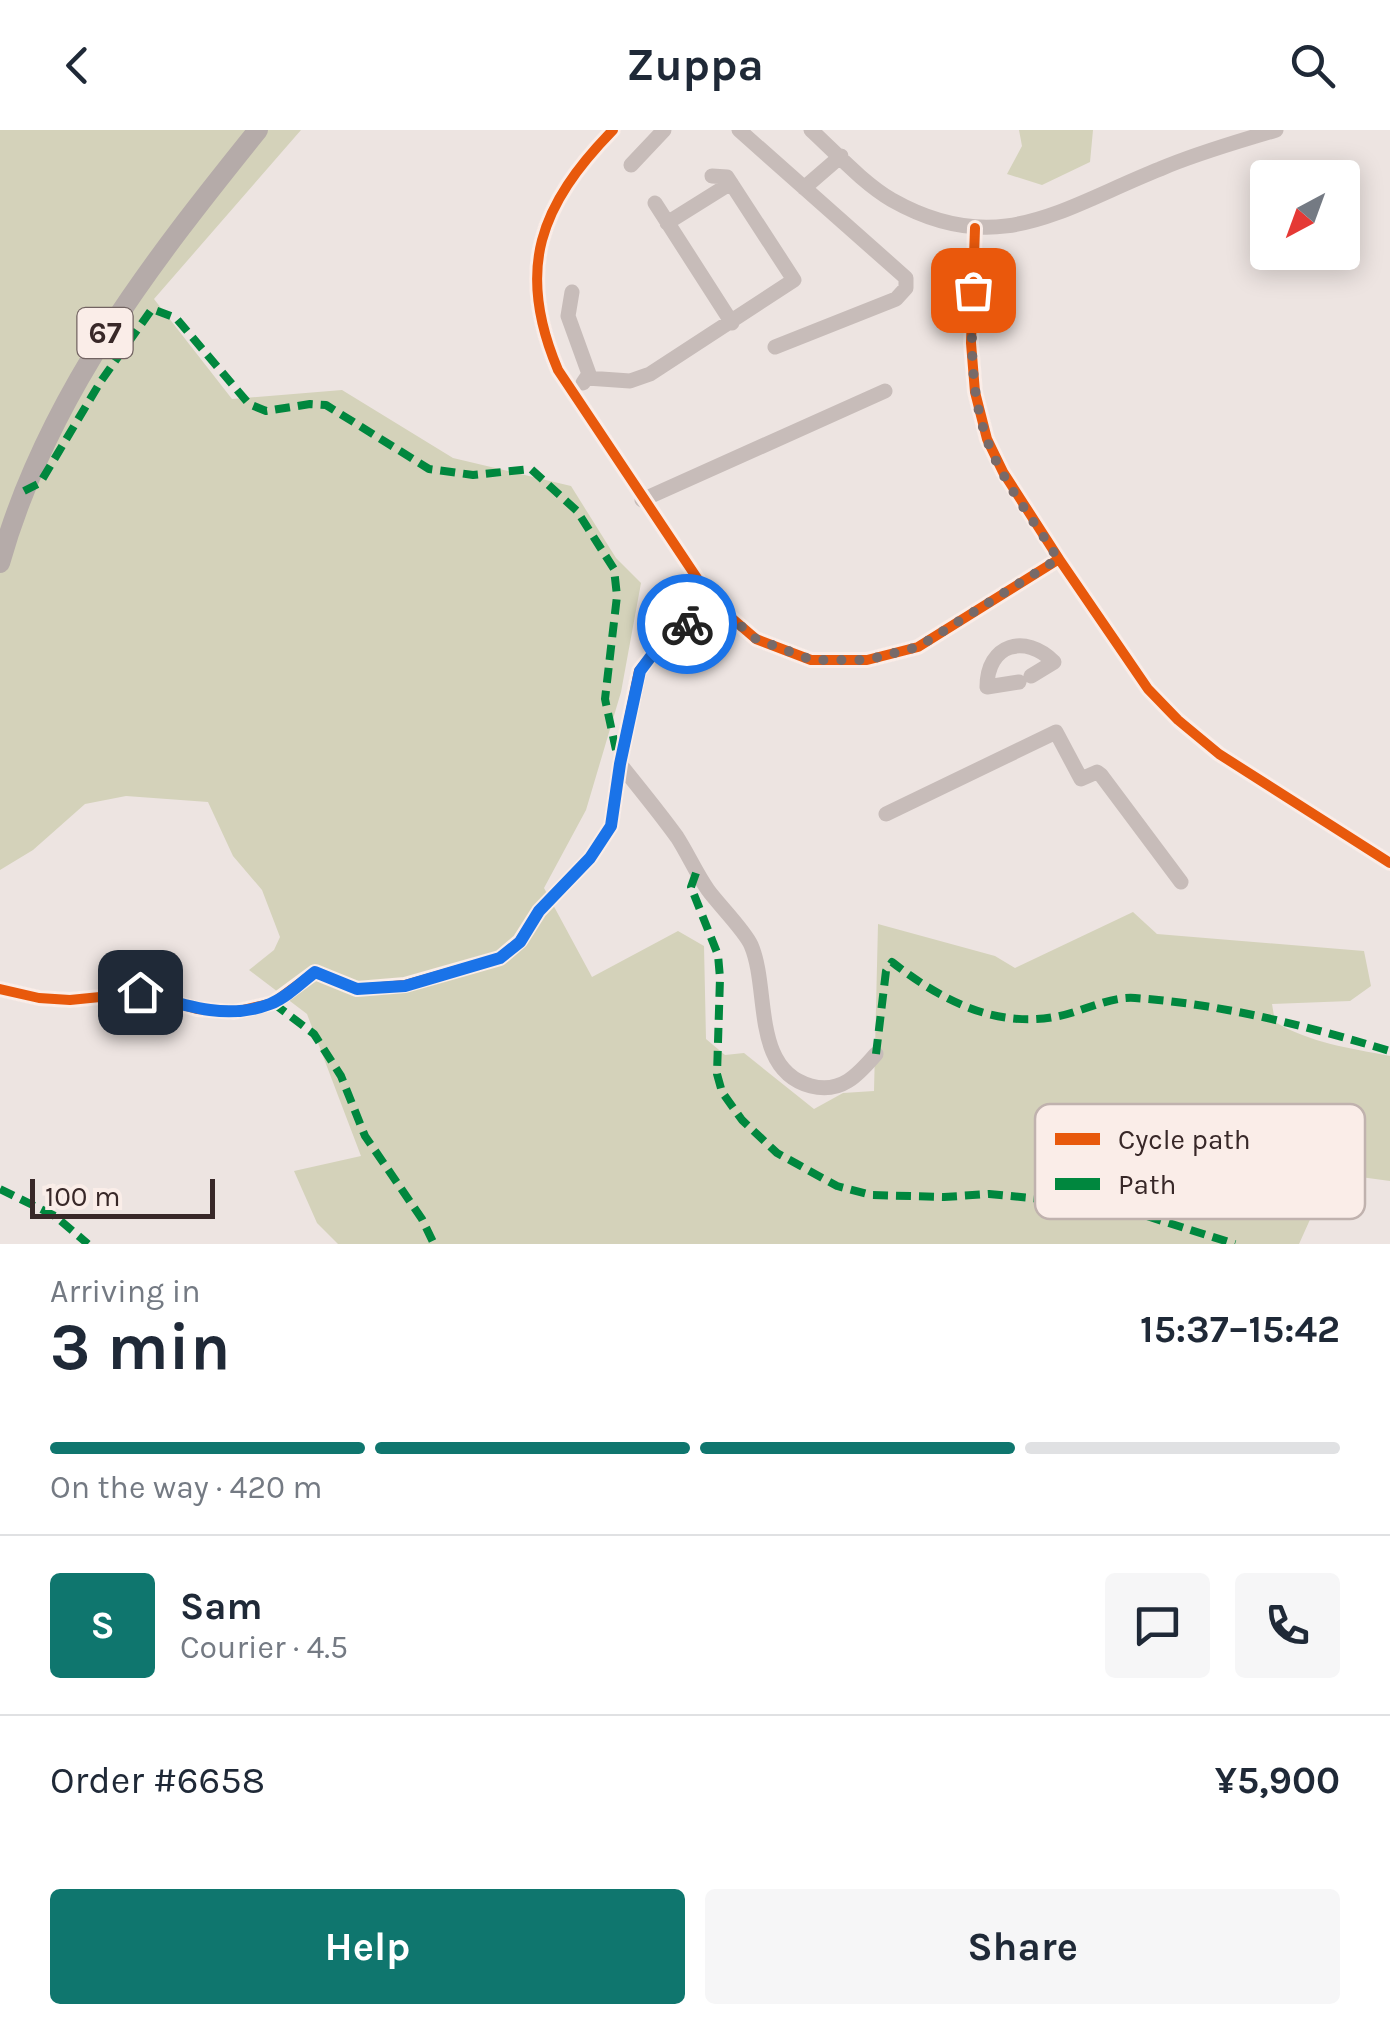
<!DOCTYPE html>
<html lang="en">
<head>
<meta charset="utf-8">
<style>
  body { margin:0; font-family:Karla,sans-serif; background:#f6f6f7; color:#1f2937; height:100vh; display:flex; flex-direction:column; font-size:38px; white-space:nowrap }
  * { box-sizing:border-box; margin:0 }
  p { font-size:32px; color:#747a83 }
  .icon { flex:none; width:55px; height:55px; fill:none; stroke:currentColor; stroke-width:2; stroke-linecap:round; stroke-linejoin:round }
  .map { position:relative; height:1114px; overflow:hidden }
  .details { display:flex; flex-direction:column; background:#fff; flex:1 }
  .details>* { flex:none }
  .needle { width:65px; rotate:221deg }
  .buttons { position:absolute; left:1250px; top:30px; display:grid; gap:20px }
  .buttons a { display:grid; place-items:center; width:110px; height:110px; border-radius:10px; background:#fff; box-shadow:0 5px 25px #0003; font-size:50px }
  .scale { position:absolute; left:30px; bottom:25px; width:185px; box-sizing:border-box; padding-left:10px; border:5px solid #382828; border-top:0; font-size:28px; line-height:35px; white-space:nowrap; color:#382828; -webkit-text-stroke:8px #faede8; paint-order:stroke }
  .pin { position:absolute; display:grid; place-items:center; width:85px; height:85px; color:#fff; margin:-42px; border-radius:20px; box-shadow:0 5px 15px #0006 }
  .courier { position:absolute; display:grid; place-items:center; width:100px; height:100px; margin:-50px; border:8px solid #1a73e8; border-radius:50%; background:#fff; color:#222; box-shadow:0 2px 12px #0007 }
  .headline em { font-style:normal; font-weight:700 }
  .headline div { display:flex; flex-direction:column-reverse }
  .headline { display:flex; align-items:center; justify-content:space-between; height:170px; padding:0 50px }
  h1 { font-size:65px; font-weight:700; line-height:75px }
  .bar { display:grid; grid-template-columns:repeat(4,1fr); gap:15px 10px; align-content:center; height:120px; padding:0 50px }
  .bar i { height:12px; border-radius:8px; background:#e0e1e3 }
  .bar .selected { background:#0f766e }
  .bar p { grid-column:span 4 }
  .line { display:flex; align-items:center; gap:25px; padding:0 50px; border-top:2px solid #e0e1e3 }
  .line div { flex:1 }
  .round { display:grid; place-items:center; flex:none; width:105px; height:105px; border-radius:10px; background:#f6f6f7 }
  .button { display:flex; gap:20px; margin-top:auto; padding:20px 50px }
  .button a { flex:1; height:115px; border-radius:10px; background:#0f766e; color:#fff; font-size:40px; font-weight:700; line-height:115px; text-align:center }
  .button a+a { background:#f6f6f7; color:#1f2937 }
  header { display:flex; justify-content:space-between; align-items:center; height:130px; padding:0 50px; background:#fff; font-size:45px; font-weight:700 }
  .map>svg:first-child { display:block }
</style>
</head>
<body>
<header><svg class="icon" aria-label="back" viewBox="0 0 24 24"><path d="M15 5l-7 7 7 7"/></svg>Zuppa<svg class="icon" aria-label="search" viewBox="0 0 24 24"><circle cx="10" cy="10" r="6"/><path d="M15 15l6 6"/></svg></header>
<div class="map">
<svg width="1390" height="1114" viewBox="0 0 1390 1114">
  <rect width="100%" height="100%" fill="#ede4e1"/>
  <!-- green -->
  <path fill="#d4d2ba" d="M0,0H301L154,169L232,269L342,260L453,328L571,356L616,428L641,453L621,562L586,680L544,758L592,847L678,801L704,816L706,909L725,925L744,923L814,979L843,963L874,961L878,794L995,826L1015,838L1133,782L1157,804L1364,821L1371,856L1350,871L1272,874L1275,892C1311,913 1349,918 1390,926V1051L1331,1043L1299,1114H338L317,1093L294,1041L361,1026L307,884L249,840L274,820L280,807L262,760L233,726L208,672L126,666L85,674L33,720L0,740Z
    M1019,0H1093L1090,32L1042,55L1007,44L1022,16Z"/>
  <g fill="none" stroke-linecap="round" stroke-linejoin="round">
    <!-- minor -->
    <path stroke="#c7bcb9" stroke-width="15" d="M613,0C540,75 515,139 558,240L713,472L756,509L811,530H867L918,517L1059,429
      M739,0L906,148V158L896,169L775,217
      M811,0C836,23 863,53 892,70C998,130 1062,78 1160,39C1197,23 1237,12 1276,0
      M631,35L664,0
      M804,58L841,26
      M655,73L732,193
      M667,93L731,53
      M975,98L971,213L975,262L987,309L1003,342L1059,429L1148,559L1178,590L1219,624L1390,733
      M572,162L568,186L589,244L583,253
      M587,248L630,251L650,244L794,150L727,47L712,46
      M642,370L885,261
      M1019,552L987,557C987,514 1025,503 1054,532L1031,546
      M620,634C639,658 659,682 677,707C688,724 696,743 708,760C719,775 745,801 751,815C770,859 751,940 811,956C841,964 858,945 876,924
      M886,684L1056,602L1081,649L1097,642L1101,645L1181,752
      M0,859L39,868L70,870L140,863L197,879L234,882L273,873L315,842L357,859L405,855L500,828L520,811L539,781L590,728L611,696L620,634L639,541L655,521L713,472"/>
    <!-- major -->
    <path stroke="#b5aba9" stroke-width="20" d="M0,433C47,266 151,133 258,0"/>
    <!-- quiet -->
    <path stroke="#00873e" stroke-width="8" stroke-dasharray="15 8" stroke-linecap="butt" d="M24,361L40,353L101,251L152,179L176,188L249,274L266,281L310,274L326,275L429,339L473,345L531,339L577,381L614,439L617,466L605,569L616,620
      M696,743L691,757L718,825L720,848L717,944L722,962L742,990L777,1023L837,1056L871,1065L944,1067L989,1064L1115,1076L1235,1114
      M273,873L314,904L341,946L365,1006L422,1089L434,1114
      M876,924L886,841L892,832C938,868 993,898 1054,887C1080,883 1109,866 1135,868C1222,874 1307,896 1390,921
      M0,1059L55,1086L88,1114"/>
    <!-- cycleway casing -->
    <g stroke="#faede8" stroke-width="16">
      <path id="cycleway" d="M613,0C540,75 515,139 558,240L713,472L756,509L811,530H867L918,517L1059,429
        M975,98L971,213L975,262L987,309L1003,342L1059,429L1148,559L1178,590L1219,624L1390,733
        M0,859L39,868L70,870L140,863L197,879L234,882L273,873L315,842L357,859L405,855L500,828L520,811L539,781L590,728L611,696L620,634L639,541L655,521L713,472"/>
    </g>
    <!-- cycleway -->
    <use href="#cycleway" stroke="#e8590c" stroke-width="10"/>
  </g>
  <g fill="none" stroke-linecap="round" stroke-linejoin="round">
    <!-- done -->
    <path stroke="#776a69" stroke-width="10" stroke-dasharray="0 18" d="M687,494L713,472L756,509L812,530H867L918,517L1058,429C1034,390 1001,351 986,307C970,259 971,210 973,160"/>
    <!-- route -->
    <path stroke="#1a73e8" stroke-width="12" d="M140,862C183,875 226,891 270,874C286,868 302,852 315,842L357,859L405,856L500,828L520,812L539,781L590,728L611,696L620,634L640,541L655,521L687,494"/>
  </g>
  <g text-anchor="middle" dominant-baseline="central" stroke-width="10" stroke-linejoin="round" paint-order="stroke">
    <!-- shield labels -->
    <rect fill="#faede8" stroke="#726362" stroke-width="2.5" x="77.5" y="178" width="55" height="50" rx="8"/>
    <g font-size="30" font-weight="bold" fill="#382828">
      <text x="105" y="203">67</text>
    </g>
  </g>
  <!-- legend -->
  <rect x="1035" y="974" width="330" height="115" rx="15" fill="#faede8" stroke="#c0b2ae" stroke-width="2.5"/>
  <rect x="1055" y="1003" width="45" height="12" fill="#e8590c"/>
  <rect x="1055" y="1048" width="45" height="12" fill="#00873e"/>
  <g font-size="28" fill="#382828">
    <text x="1118" y="1019">Cycle path</text>
    <text x="1118" y="1064">Path</text>
  </g>
</svg>
<div class="buttons">
<a><svg class="needle" viewBox="-14 -14 28 28"><path d="M0-13l5 13h-10z" fill="#e53935"/><path d="M0 13l5-13h-10z" fill="#747a83"/></svg></a>
</div>
<div class="scale">100 m</div>
<div class="pin" style="left:973px;top:160px;background:#ea580c"><svg class="icon" aria-label="bag" viewBox="0 0 24 24"><path d="M5 8h14l-1 12H6zM9 8a3 3 0 0 1 6 0"/></svg></div>
<div class="pin" style="left:140px;top:862px;background:#1f2937"><svg class="icon" aria-label="home" viewBox="0 0 24 24"><path d="M3 11l9-7 9 7M6 9v11h12V9"/></svg></div>
<div class="courier" style="left:687px;top:494px"><svg class="icon" aria-label="bike" viewBox="0 0 24 24"><circle cx="6" cy="16" r="4"/><circle cx="18" cy="16" r="4"/><path d="M6 16l4-8h5l3 8M10 8l3 8H6M13 5h3"/></svg></div>
</div>
<section class="details">
<div class="headline"><div><h1>3 min</h1><p>Arriving in</p></div><em>15:37–15:42</em></div>
<div class="bar"><i class="selected"></i><i class="selected"></i><i class="selected"></i><i></i><p>On the way · 420 m</p></div>
<div class="line" style="height:180px"><b class="round" style="background:#0f766e;color:#fff">S</b><div><b>Sam</b><p>Courier · 4.5</p></div><a class="round"><svg class="icon" aria-label="chat" viewBox="0 0 24 24"><path d="M4 5h16v11H9l-5 4z"/></svg></a><a class="round"><svg class="icon" aria-label="phone" viewBox="0 0 24 24"><path d="M5 4h4l2 5-3 2q2 4 5 5l2-3 5 2v4C11 20 4 13 5 4z"/></svg></a></div>
<div class="line" style="height:130px"><div>Order #6658</div><b>¥5,900</b></div>
<div class="button"><a>Help</a><a>Share</a></div>
</section>
</body>
</html>
